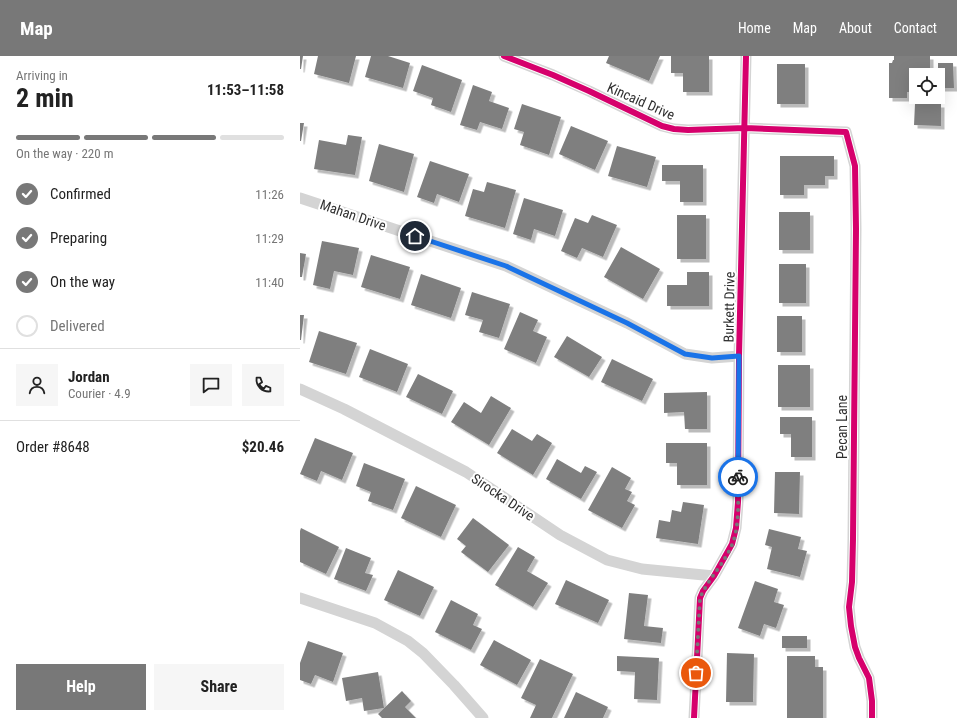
<!DOCTYPE html>
<html lang="en">
<head>
<meta charset="utf-8">
<style>
  body { margin:0; font-family:"Roboto Condensed",sans-serif; background:#f6f6f6; color:#222; height:100vh; display:flex; flex-direction:column; font-size:15px; white-space:nowrap }
  * { box-sizing:border-box; margin:0 }
  p { font-size:13px; color:#767676 }
  .icon { flex:none; width:22px; height:22px; fill:none; stroke:currentColor; stroke-width:2; stroke-linecap:round; stroke-linejoin:round }
  .map { position:relative; flex:1; overflow:hidden }
  .side { display:flex; flex-direction:column; background:#fff; width:300px }
  .side>* { flex:none }
  .tools { position:absolute; left:609px; top:12px; display:grid; gap:8px }
  .tools a { display:grid; place-items:center; width:36px; height:36px; border-radius:0px; background:#fff; box-shadow:0 4px 16px #0002; font-size:20px }
  .pin { position:absolute; display:grid; place-items:center; width:34px; height:34px; color:#fff; margin:-17px; border:2px solid #fff; border-radius:50%; box-shadow:0 1px 4px #0007 }
  .courier { position:absolute; display:grid; place-items:center; width:40px; height:40px; margin:-20px; border:3px solid #1a73e8; border-radius:50%; background:#fff; color:#222; box-shadow:0 1px 5px #0007 }
  .head em { font-style:normal; font-weight:700 }
  .head div { display:flex; flex-direction:column-reverse }
  .head { display:flex; align-items:center; justify-content:space-between; height:68px; padding:0 16px }
  h1 { font-size:26px; font-weight:700; line-height:30px }
  .bar { display:grid; grid-template-columns:repeat(4,1fr); gap:6px 4px; align-content:center; height:48px; padding:0 16px }
  .bar i { height:5px; border-radius:3px; background:#e0e0e0 }
  .bar .on { background:#787878 }
  .bar p { grid-column:span 4 }
  .line { display:flex; align-items:center; gap:10px; padding:0 16px; border-top:1px solid #e0e0e0 }
  .line div { flex:1 }
  .round { display:grid; place-items:center; flex:none; width:42px; height:42px; border-radius:0px; background:#f6f6f6 }
  ol { padding:0 16px; list-style:none }
  li { display:flex; align-items:center; gap:12px; height:44px }
  li p { margin-inline-start:auto }
  li .icon { padding:4px; border-radius:50%; background:#787878; color:#fff; stroke-width:4 }
  li:last-child { color:#767676 }
  li i { width:22px; height:22px; border:2px solid #e0e0e0; border-radius:50% }
  .button { display:flex; gap:8px; margin-top:auto; padding:8px 16px }
  .button a { flex:1; height:46px; border-radius:0px; background:#787878; color:#fff; font-size:16px; font-weight:700; line-height:46px; text-align:center }
  .button a+a { background:#f6f6f6; color:#222 }
  header { display:flex; align-items:center; gap:24px; box-sizing:border-box; height:56px; padding:0 20px; background:#787878; color:#fff }
  header strong { font-size:19px }
  nav { display:flex; gap:22px; margin-inline-start:auto; font-size:14px }
  main { display:flex; flex:1; min-height:0 }
  .map>svg:first-child { display:block }
</style>
</head>
<body>
<header>
<strong>Map</strong>
<nav><a>Home</a><a>Map</a><a>About</a><a>Contact</a></nav>
</header>
<main>
<section class="side">
<div class="head"><div><h1>2 min</h1><p>Arriving in</p></div><em>11:53–11:58</em></div>
<div class="bar"><i class="on"></i><i class="on"></i><i class="on"></i><i></i><p>On the way · 220 m</p></div>
<ol>
<li><svg class="icon" aria-label="check" viewBox="0 0 24 24"><path d="M5 12l5 5 9-10"/></svg>Confirmed<p>11:26</p></li>
<li><svg class="icon" aria-label="check" viewBox="0 0 24 24"><path d="M5 12l5 5 9-10"/></svg>Preparing<p>11:29</p></li>
<li><svg class="icon" aria-label="check" viewBox="0 0 24 24"><path d="M5 12l5 5 9-10"/></svg>On the way<p>11:40</p></li>
<li><i></i>Delivered</li>
</ol>
<div class="line" style="height:72px"><a class="round"><svg class="icon" aria-label="person" viewBox="0 0 24 24"><circle cx="12" cy="8" r="4"/><path d="M4 21q1-7 8-7t8 7"/></svg></a><div><b>Jordan</b><p>Courier · 4.9</p></div><a class="round"><svg class="icon" aria-label="chat" viewBox="0 0 24 24"><path d="M4 5h16v11H9l-5 4z"/></svg></a><a class="round"><svg class="icon" aria-label="phone" viewBox="0 0 24 24"><path d="M5 4h4l2 5-3 2q2 4 5 5l2-3 5 2v4C11 20 4 13 5 4z"/></svg></a></div>
<div class="line" style="height:52px"><div>Order #8648</div><b>$20.46</b></div>
<div class="button"><a>Help</a><a>Share</a></div>
</section>
<div class="map">
<svg width="657" height="662" viewBox="0 0 657 662">
  <defs>
    <filter id="shadow"><feDropShadow dx="3.5" dy="3.5" stdDeviation="0" flood-color="#0004"/></filter>
  </defs>
  <rect width="100%" height="100%" fill="#fff"/>
  <!-- building -->
  <path fill="#7f7f7f" filter="url(#shadow)" d="M0,0H3L1,13H0Z
    M18,0H56L49,27L14,18Z
    M71,0H88L110,7L103,32L65,21Z
    M309,0H360L349,25L306,7Z
    M371,0H409V36H383V17H371Z
    M594,0H630V12H628V19H616V41H628V48H641V70L614,69L615,48H619V43H611V36H607V42H589V7H592L593,4H594Z
    M638,7H653L654,32H638Z
    M477,8H505V48H477Z
    M122,9L162,24L151,56L131,49L133,42L113,35Z
    M173,29L192,36L189,45L209,52L202,73L180,66L177,74L160,69Z
    M222,48L261,61L249,99L220,89L224,76L214,73Z
    M0,67H4L1,85H0Z
    M271,70L308,85L295,114L259,98Z
    M48,79L62,81L55,119L14,113L19,84L46,89Z
    M79,88L114,98L104,136L69,125Z
    M317,90L356,101L347,131L308,120Z
    M480,100H534V120H525V129H504V139H480Z
    M130,105L169,118L159,146L137,138L134,147L117,141Z
    M362,109H403V146H380V125H362Z
    M187,126L216,134L205,172L165,160L173,133L184,136Z
    M224,142L263,154L255,180L234,173L231,184L213,178Z
    M479,156H510V194H479Z
    M292,159L317,169L303,201L282,192L277,202L261,195L275,162L288,167Z
    M377,159H406V203H377Z
    M22,185L59,192L53,219L34,215L30,233L13,229Z
    M321,191L360,213L343,243L304,221Z
    M0,197L6,198L2,221H0Z
    M71,199L110,211L100,243L61,231Z
    M479,208H506V247H479Z
    M387,216H409V250H367V229H387Z
    M121,218L161,232L151,262L111,249Z
    M172,236L210,248L199,282L179,276L183,264L165,259Z
    M220,256L238,264L233,275L247,281L236,307L204,293Z
    M0,259H4L1,284H0Z
    M477,260H502V296H477Z
    M19,275L57,287L46,318L9,306Z
    M267,280L302,301L289,321L254,301Z
    M70,293L108,308L97,336L59,321Z
    M312,303L353,323L342,345L301,326Z
    M478,309H510V351H478Z
    M118,318L153,335L142,358L106,341Z
    M407,336V373H385L384,356L364,357V337Z
    M191,340L211,352L189,389L151,366L164,346L181,357Z
    M480,361H512V401H491V378H480Z
    M212,373L232,385L237,378L252,387L233,419L197,397Z
    M15,382L53,397L42,424L21,415L17,425L0,418Z
    M366,387H407V429H377V407H366Z
    M257,403L281,417L285,410L297,416L281,443L246,423Z
    M64,407L105,423L93,454L68,445L71,436L56,430Z
    M312,411L331,422L325,433L332,436L327,445L335,449L322,472L288,454Z
    M475,416H500L499,458L474,457Z
    M116,430L156,449L141,481L101,462Z
    M383,446L404,449L398,488L356,482L359,464L370,466L372,454L381,456Z
    M173,462L209,489L188,516L161,496L166,490L157,483Z
    M1,472L39,491L26,518L0,506V475Z
    M469,473L501,481L498,493L507,495L500,521L467,513L472,491L465,489Z
    M218,491L235,501L227,515L248,527L233,551L195,529Z
    M46,492L71,502L65,517L73,519L66,535L34,523Z
    M98,514L134,531L120,560L84,544Z
    M266,524L309,544L298,567L255,548Z
    M455,525L478,533L474,546L484,549L476,572L464,568L460,580L438,572Z
    M329,537L348,539L344,570L363,572L361,587L324,583Z
    M151,544L178,558L173,569L182,573L171,594L135,576Z
    M482,580H507V592H482Z
    M194,584L231,604L217,629L180,609Z
    M8,585L43,597L33,626L15,619L11,628L0,624V607Z
    M427,597L454,598L453,646H426Z
    M317,600L359,602L357,644L334,643L335,616L317,615Z
    M487,600H515V611H523V662H487Z
    M240,603L273,618L252,662H230L236,649L221,642Z
    M78,616L84,652L64,655L62,642L46,645L42,622Z
    M102,635L111,645L105,651L116,662H82L78,658Z
    M276,636L308,651L303,662H264Z"/>
  <g fill="none" stroke-linecap="round" stroke-linejoin="round">
    <!-- minor -->
    <path stroke="#d4d4d4" stroke-width="11" d="M204,0L253,19L289,35L362,70L374,73L388,74L445,72L546,76L555,110L556,173L553,483L552,526L549,551L551,570L555,591L559,602L569,622L572,645V662
      M0,142L206,210L327,267L385,298L412,302L439,300
      M0,333L44,353L166,416L260,479L307,504L342,513L414,520
      M0,542L75,567L108,585L123,597L154,629L183,662
      M394,662L400,542L403,535L414,520L432,488L436,472L438,446L439,300L446,0"/>
    <!-- cycleway casing -->
    <g stroke="#fff" stroke-width="8">
      <path id="cycleway" d="M204,0L253,19L289,35L362,70L374,73L388,74L445,72L546,76L555,110L556,173L553,483L552,526L549,551L551,570L555,591L559,602L569,622L572,645V662
        M394,662L400,542L403,535L414,520L432,488L436,472L438,446L439,300L446,0"/>
    </g>
    <!-- cycleway -->
    <use href="#cycleway" stroke="#d6006c" stroke-width="6"/>
  </g>
  <g fill="none" stroke-linecap="round" stroke-linejoin="round">
    <!-- done -->
    <path stroke="#787878" stroke-width="4" stroke-dasharray="0 7.2" d="M396,617L400,542C408,523 424,508 432,489C440,470 438,441 438,421"/>
    <!-- route -->
    <path stroke="#1a73e8" stroke-width="5" d="M115,180L206,210L327,267L385,298L412,302L439,300L438,421"/>
  </g>
  <g text-anchor="middle" dominant-baseline="central" stroke-width="4" stroke-linejoin="round" paint-order="stroke">
    <!-- street labels -->
    <g font-size="14" fill="#2f2f2f" stroke="#fff">
      <text transform="translate(341 45) rotate(24)">Kincaid Drive</text>
      <text transform="translate(53 159) rotate(19)">Mahan Drive</text>
      <text transform="translate(429 251) rotate(-89)">Burkett Drive</text>
      <text transform="translate(542 371) rotate(-90)">Pecan Lane</text>
      <text transform="translate(203 441) rotate(34)">Sirocka Drive</text>
    </g>
  </g>
</svg>
<div class="tools">
<a><svg class="icon" aria-label="locate" viewBox="0 0 24 24"><circle cx="12" cy="12" r="6"/><path d="M12 2v4M12 18v4M2 12h4M18 12h4"/></svg></a>
</div>
<div class="pin" style="left:396px;top:617px;background:#ea580c"><svg class="icon" aria-label="bag" viewBox="0 0 24 24"><path d="M5 8h14l-1 12H6zM9 8a3 3 0 0 1 6 0"/></svg></div>
<div class="pin" style="left:115px;top:180px;background:#1f2937"><svg class="icon" aria-label="home" viewBox="0 0 24 24"><path d="M3 11l9-7 9 7M6 9v11h12V9"/></svg></div>
<div class="courier" style="left:438px;top:421px"><svg class="icon" aria-label="bike" viewBox="0 0 24 24"><circle cx="6" cy="16" r="4"/><circle cx="18" cy="16" r="4"/><path d="M6 16l4-8h5l3 8M10 8l3 8H6M13 5h3"/></svg></div>
</div>
</main>
</body>
</html>
